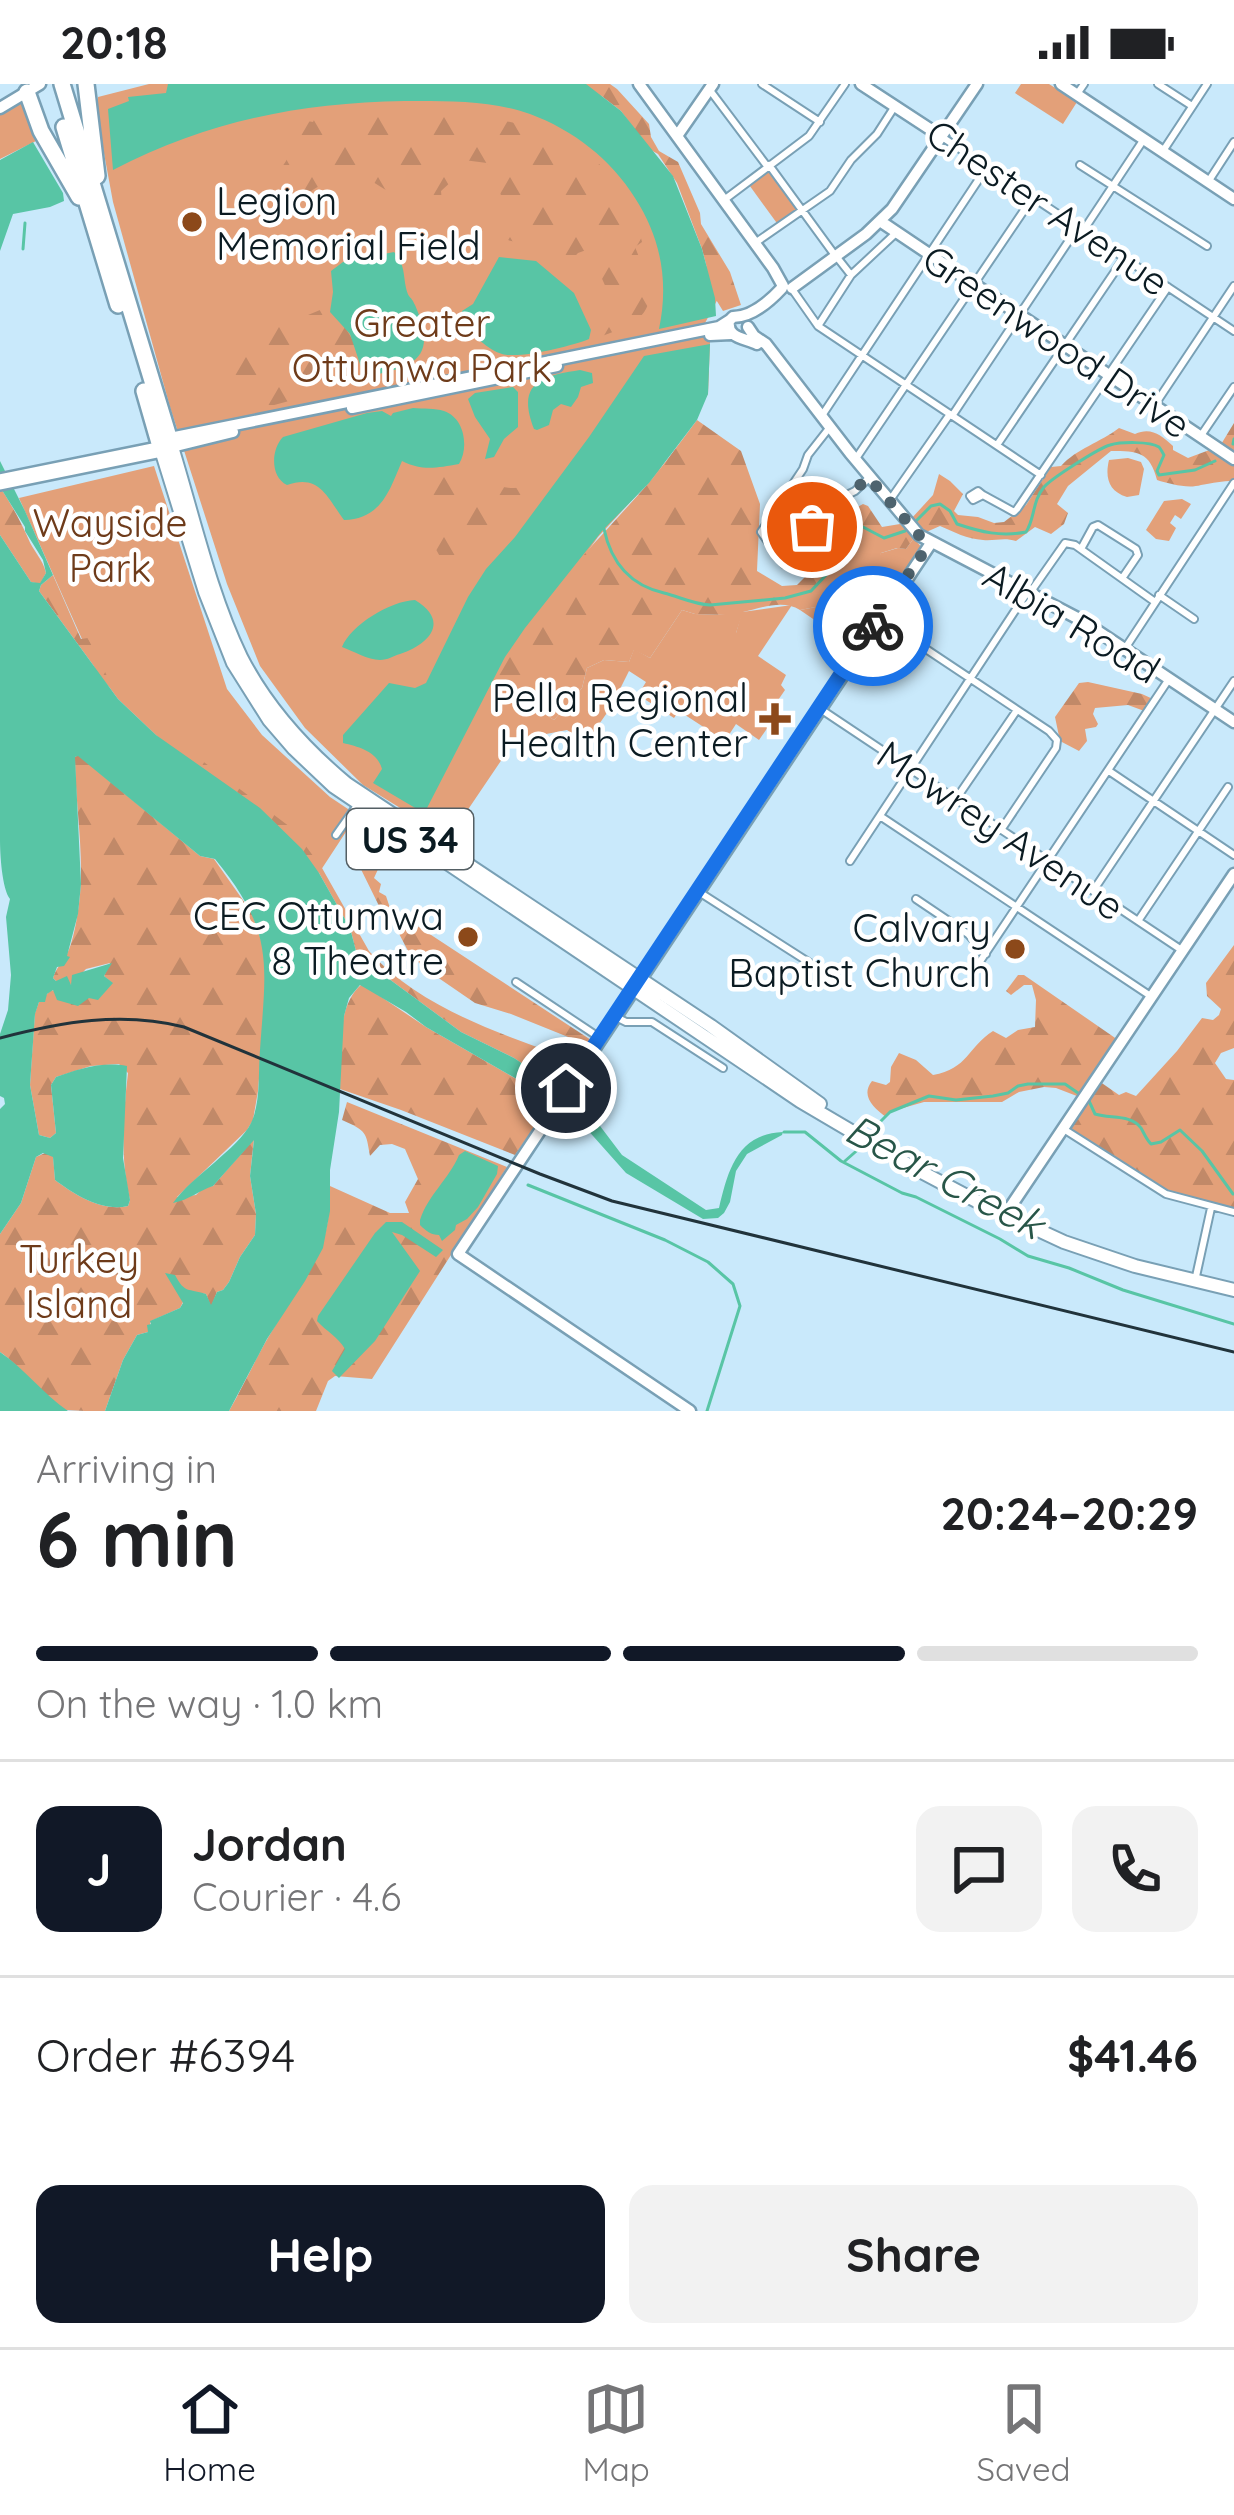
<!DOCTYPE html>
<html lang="en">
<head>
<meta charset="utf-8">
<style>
  body { margin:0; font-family:Quicksand,sans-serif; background:#f2f2f2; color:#202124; height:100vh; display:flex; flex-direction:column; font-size:45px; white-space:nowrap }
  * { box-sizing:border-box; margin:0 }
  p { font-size:39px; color:#757577 }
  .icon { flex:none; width:66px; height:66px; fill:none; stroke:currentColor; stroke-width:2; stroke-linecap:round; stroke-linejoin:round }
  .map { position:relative; height:1327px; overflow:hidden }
  .sheet { display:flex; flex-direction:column; background:#fff; flex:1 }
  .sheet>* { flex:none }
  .pin { position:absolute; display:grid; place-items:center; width:102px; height:102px; color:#fff; margin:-51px; border:6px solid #fff; border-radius:50%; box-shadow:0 3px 12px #0007 }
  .courier { position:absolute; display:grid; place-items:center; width:120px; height:120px; margin:-60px; border:9px solid #1a73e8; border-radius:50%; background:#fff; color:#222; box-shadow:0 3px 15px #0007 }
  .summary em { font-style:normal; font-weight:700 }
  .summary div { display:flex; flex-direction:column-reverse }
  .summary { display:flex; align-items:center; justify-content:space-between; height:204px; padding:0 36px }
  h1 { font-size:78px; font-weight:700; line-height:90px }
  .bar { display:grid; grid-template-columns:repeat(4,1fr); gap:18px 12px; align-content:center; height:144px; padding:0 36px }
  .bar i { height:15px; border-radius:9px; background:#e0e0e0 }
  .bar .on { background:#111827 }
  .bar p { grid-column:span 4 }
  .line { display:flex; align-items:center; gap:30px; padding:0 36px; border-top:3px solid #e0e0e0 }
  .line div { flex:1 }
  .round { display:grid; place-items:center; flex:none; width:126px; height:126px; border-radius:24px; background:#f2f2f2 }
  .action { display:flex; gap:24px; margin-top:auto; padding:24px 36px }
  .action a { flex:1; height:138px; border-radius:24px; background:#111827; color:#fff; font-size:48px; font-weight:700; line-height:138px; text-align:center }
  .action a+a { background:#f2f2f2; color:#202124 }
  .status { display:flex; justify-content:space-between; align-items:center; height:84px; padding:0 60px; background:#fff; direction:ltr }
  .status svg { height:33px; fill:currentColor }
  .tab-bar { display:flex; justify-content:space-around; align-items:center; height:168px; border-top:3px solid #e0e0e0; background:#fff; font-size:33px; color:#757577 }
  .tab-bar a { display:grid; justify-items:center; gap:6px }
  .tab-bar .on { color:#111827 }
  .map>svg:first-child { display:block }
</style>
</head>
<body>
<div class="status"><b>20:18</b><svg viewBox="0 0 49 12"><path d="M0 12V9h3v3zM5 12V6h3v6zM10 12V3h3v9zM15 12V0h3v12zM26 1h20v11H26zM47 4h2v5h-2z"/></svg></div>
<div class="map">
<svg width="1234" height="1327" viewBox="0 0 1234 1327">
  <defs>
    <pattern id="forest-firs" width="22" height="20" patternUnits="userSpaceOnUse" patternTransform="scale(3)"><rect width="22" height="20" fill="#e3a079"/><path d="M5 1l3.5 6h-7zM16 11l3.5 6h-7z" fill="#c18968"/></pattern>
  </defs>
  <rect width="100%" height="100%" fill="#c9e9fb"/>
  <!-- green -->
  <path fill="#e3a079" d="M149,0H594L722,207L704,241L710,258L708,310L658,388L598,453L494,597L554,636L582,604L587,584L604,576L629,578L634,565L650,574L682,526L695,530L726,531L736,549L742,528L792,521L758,572L786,591L781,601L785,606L763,638L768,643L759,656L736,640L725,657L679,627L674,634L638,611L646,598L629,587L611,623L586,659L567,646L515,656L442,764L413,745L418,735L363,701L305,644L260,582L227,500L170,323L113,118L96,26L98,13Z
    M1021,0H1049L1077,18L1063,40L1015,9Z
    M20,15L36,57L0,75V28Z
    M769,81L802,125L779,142L747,98Z
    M1128,374L1141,378L1144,385L1139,411L1127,413C1108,407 1105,393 1109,376Z
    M154,382L227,605L262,651L330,713L357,731L319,789L156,651L98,591L19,414Z
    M1182,415L1191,420L1181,435L1175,431L1170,439L1176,444L1169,457L1156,455L1146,446L1164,417Z
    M914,454L922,464L857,565L800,526L821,522L824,513C856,517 867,495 881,469L898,464L906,465Z"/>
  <!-- forest -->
  <path fill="url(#forest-firs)" d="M586,0H610L617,5L649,40L651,53L659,67L678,78L700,129L701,140L730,188L741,221L723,227L715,214L702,165L677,99L658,70L649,65L621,27Z
    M422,28L428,32L430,46H434L439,30C496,33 563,41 604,85C610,92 614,100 619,108C629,125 638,139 642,158L635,163L641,178L647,177C656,227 647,236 602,252L599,238L618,231L589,165L578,169L565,183L520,159L499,154L507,125L487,79L456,75L453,96L441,107L442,119L405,118L373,98L349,95L324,99L311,107L299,106L282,83C293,69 292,57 299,42L307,41V37L313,38L315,34L321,33H387Z
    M320,226H330L355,256L365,290C352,293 339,286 324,285L300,314L252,327L220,262C251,267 256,250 274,232L308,231Z
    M697,336L741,367L760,420L757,487L782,502L797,501L819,479L827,477L840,449L836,435L863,420L868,422L882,443L900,440L914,454L906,465L897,464L881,469L877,491L862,502L865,513L862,521L855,523L851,513H825L821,522L800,526C783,515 761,524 743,528L736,549L729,552L722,549L725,531L695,530L682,526L650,574L634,566L629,578L604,576L587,584L582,604L554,636L493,597C530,525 586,469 639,410C660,387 678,361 697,336Z
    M1234,339V397C1221,397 1214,399 1201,401C1188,405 1170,400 1157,396C1150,368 1138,367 1111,367L1068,402L1057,420L1068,429L1064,440L1051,450L1035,443L1016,457C1004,453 996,457 983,456C967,455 954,448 940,442L924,449L911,435L933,411L939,390L950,397L963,410L954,427L958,431L978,433L994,439L1004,438L1026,421L1051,383L1061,382C1076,365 1101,358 1119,344L1135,350C1151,343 1161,351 1173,362V366L1188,374L1220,362Z
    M471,383C492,405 510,408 539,400L469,492L443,478L403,406C425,382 446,399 471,383Z
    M0,403C11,420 20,436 28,454C33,467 43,475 46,489L40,500L31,498L0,451Z
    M53,491L81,555L88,554L107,592L156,642L294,746L322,784L369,867C421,925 500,949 572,976L575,983L560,1005L514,974L461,948L362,875L356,867L350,844L319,789L301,765L260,724L156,651L118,615L39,507L41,501Z
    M1088,598L1142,610L1155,616L1147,628L1128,621L1095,624L1093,630L1098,640L1096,643L1085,645L1087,657L1079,667L1060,657L1055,633L1079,599Z
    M78,671L200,772L214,775L252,829L266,871V909L258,1007L253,1036L247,1046L177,1113L196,1111L204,1103L213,1102L254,1055L250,1092L256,1130L255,1151L240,1173L229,1198L223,1206L217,1208L211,1223L206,1210L186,1207L174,1201L183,1218L180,1224L151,1237L148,1248L137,1251L123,1276L105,1327C93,1327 77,1327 66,1326C47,1318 21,1282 0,1268V1150L21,1119L36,1073L45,1069L53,1071L55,1096C75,1111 102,1128 128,1122L130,1116C120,1073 123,1032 128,989L119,980L91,982L56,993L51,1001L56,1049L50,1054L39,1051L30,1001L32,971L35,929L39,918L51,906L89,914L100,913L112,899L104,892L110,879L86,885L71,901L56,897L53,894C56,883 63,879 67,870C72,860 75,845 77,833C87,781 75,725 75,673Z
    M369,743L379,751L372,763L377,772L373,777L380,781L374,794L381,800L379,808L386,812L390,824L591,956L588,961L511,930L475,919L424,884L408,867L393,838L381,826L351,765Z
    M1234,861V964L1221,969L1215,979L1226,995L1234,996V1128L1166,1110L1062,1044L1082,1014L1056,1004L1044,1003L1019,1008L1002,1018H924L889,1028L886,1033C874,1024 860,1012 872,997L886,1001L890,998L891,983L899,969L916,976L933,991C968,985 968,963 993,947L1006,954L1018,946L1035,943L1036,916L1032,901H1024L1011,911L1006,907L1018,891H1024L1121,958L1096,995L1119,1011L1126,1008L1136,1012L1177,967L1202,934L1213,936L1219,931L1221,925L1207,912L1206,899Z
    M362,900L426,943L553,1016L515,1071L401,1026L340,1005C341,973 335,922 362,900Z
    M347,1018L507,1083L372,1295L335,1292L328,1297L316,1327H229C245,1299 258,1269 275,1242C307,1189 331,1169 330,1102L390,1129H409L405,1118L418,1095L405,1065L392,1060L380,1061L370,1072C366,1048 367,1047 342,1036Z"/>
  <!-- water -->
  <path fill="#58c5a5" d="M168,0H586L621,27L673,92L702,165L715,214L716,232L659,245C669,198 661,154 635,114C611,75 573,46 530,30C491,16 445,17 404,17C298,19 208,37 113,86L108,25L129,17L128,13L166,9Z
    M33,58L63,109L64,117L50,123L13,130L0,167V76Z
    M394,168C405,181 403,189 406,204C409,216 410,210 415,221C438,274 415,282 370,292L362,286L350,250L330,228L333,208L331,187L343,178Z
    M499,173L536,177L574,209L591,246L589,255C572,262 520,275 502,270C487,266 474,250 463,241L462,227L473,220Z
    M710,260L708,310L697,336L649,399L602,447L525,544L505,573L427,724L422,728L373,699L382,685C377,667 359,663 343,659V651L389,599L415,604L426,599L468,513L486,485L515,453L589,353L644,272Z
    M580,286L592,289L593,299L581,303L578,313L571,323L561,320L553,326L549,341L537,346L534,345C516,299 541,292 580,286Z
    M513,303L518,308V343L504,355L494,373L485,375L490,355L475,333L468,315L475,309Z
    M413,324C423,325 435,324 444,327C465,334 469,364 459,380C436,384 422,387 402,377C390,405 382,435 344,436C328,415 320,389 287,401C270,393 271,365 283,353L367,329L382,327L391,332L393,329Z
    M0,377L25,427L53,491L41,501L39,507L118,615L156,651L260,724L302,765L319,789L350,844L356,867L362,875L461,948L514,974L574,1014L597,1038L622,1071L706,1126L719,1124C728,1087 737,1050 783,1048L782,1051L747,1070L736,1087L730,1118L724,1129L718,1134L703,1135L626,1089L569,1025L426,943L406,928L360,901L349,914L344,932L339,1028L330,1086V1127L323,1164L305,1197L267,1255L229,1327H105L123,1276L137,1251L148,1248L147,1241L151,1240L150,1237L180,1224L183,1219L165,1189L175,1191C185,1210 188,1204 206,1210L211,1221L217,1208L223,1206L229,1198L240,1173L255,1151L256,1130L250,1092L254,1056L213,1102C200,1106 189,1116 173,1119C192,1092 238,1065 251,1039C261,1018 258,989 260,966C266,879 275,848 215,775L200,772L78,672L75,673L81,800L78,830L67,872L70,873L64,882L57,883L53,894L56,897L67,892L71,901L72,891L112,879L104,892L113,899L98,916L89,914L78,922L57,916L53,906L47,910L45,918H39L35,930L30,1001L39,1051L50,1054L56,1049L51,1001L56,993C78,985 103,977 127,982L123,1074L130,1116L128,1122C102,1128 75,1111 55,1096L53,1073L43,1069L36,1073L21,1119L0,1150V1025L5,1020L4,1014L0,1012V950L8,926L11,891L6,833L10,815C2,805 0,770 0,755V451L31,498L40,499L46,489L43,476L25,447V443L0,403Z
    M415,516C450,537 430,560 400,570C393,572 388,576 380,576C368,576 353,567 342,563C351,541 390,517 415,516Z
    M465,1067L498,1082L497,1090L478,1123L467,1135L456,1141L455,1146L442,1157L439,1151C431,1151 426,1147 420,1141V1136C428,1111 449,1095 459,1071Z
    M386,1138H402L443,1166L436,1173L402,1151L392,1148L420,1187L375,1257L339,1294L332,1287L345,1265C338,1253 326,1247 317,1237L318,1232L375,1149Z
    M0,1268C25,1285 43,1310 68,1327H0Z"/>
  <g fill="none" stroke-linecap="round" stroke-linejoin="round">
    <!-- stream -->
    <path stroke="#58c5a5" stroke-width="3" d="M23,165L25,139
      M1233,360L1234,355
      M916,437L931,422L940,420L950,427L957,440C981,448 1001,453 1026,448C1035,435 1032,417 1044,403C1052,394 1099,364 1110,361C1120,358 1150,357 1159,363C1161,365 1162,368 1164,371L1157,387L1159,391L1195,386L1215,377
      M604,445C611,478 629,501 664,509C680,513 693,520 710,521L785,514L811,507L827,490L837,467L853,444L863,443L884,454L905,447
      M1089,1017L1095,1030C1110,1035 1131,1030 1141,1044C1144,1049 1146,1055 1151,1060L1161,1058L1180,1046L1202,1067L1233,1110
      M873,1045L890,1028L929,1012L956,1016L993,1012L1008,1009L1018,1002L1028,1000H1065L1078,1009
      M784,1048H805L841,1077L902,1109L916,1113L1000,1155L1028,1172L1069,1184L1123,1206L1234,1240
      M845,1077L862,1062
      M528,1101L665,1156L708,1178L733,1200L740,1222L707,1327"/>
    <!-- street casing -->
    <g stroke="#79a0b5" stroke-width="10">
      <path id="street" d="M762,0L820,38
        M1158,0L1192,22
        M709,5L767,82
        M1077,10L1084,0
        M942,53L1234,247
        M1163,67L1207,0
        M769,81L834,170
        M1080,81L1207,162
        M1208,98L1234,58
        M724,116L809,52L845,0
        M1083,147L1144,55
        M755,159L830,107L851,76L877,50L895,22
        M836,172L851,191
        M792,205L818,242L1041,391
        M818,242L851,191L896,149
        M1154,322L1234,202
        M823,330L987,83
        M952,332L1078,143
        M1200,353L1234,303
        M997,361L1124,174
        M857,373L1033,113
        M978,407L983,411L973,416L970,412Z
        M983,411L1014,428L1017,425L1168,203
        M890,416L950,330
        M1081,465L1093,443L1098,441L1136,465L1138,471L1123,493
        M790,474L768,458L761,448L803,385L808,371L830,343
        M784,480L831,419L855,407L869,394
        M1159,511L1194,535
        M881,535L1049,647L1057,656L1056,664L1001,746
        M1124,566L1234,399
        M822,626L1183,867
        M1109,687L1234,771
        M956,715L1017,626
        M880,732L1152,913
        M336,751L358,720
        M850,777L1028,507L1032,506L1065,459L1075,461L1155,518
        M1093,807L1234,597
        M699,808L838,897
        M916,815L968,850L986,870
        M1138,837L1228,703
        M975,885L1169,595
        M516,898L600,954
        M618,934L626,938H652L723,984
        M1062,1044L1166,1110L1234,1128
        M1195,1197L1211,1124"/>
    </g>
    <!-- secondary casing -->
    <g stroke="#79a0b5" stroke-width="15">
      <path id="secondary" d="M639,0L773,184L783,202
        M861,0L942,53
        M1061,0L1234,115
        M0,24L40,0
        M677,52L713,0
        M880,137L1234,375
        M792,204L866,150L892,125L977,0
        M748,243L754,252L766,260L850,369L919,451L1081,536L1234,638
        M710,251L731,250
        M757,260C745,254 726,254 729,237L733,233C752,233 769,218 782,204
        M352,324L557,282
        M170,354L704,246L719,243L730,236
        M172,363L233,348
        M1005,1131L1234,790
        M690,1327L458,1170L931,459"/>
    </g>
    <!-- primary casing -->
    <g stroke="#79a0b5" stroke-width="16">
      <path id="primary" d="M172,363C193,431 210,509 241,573C266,622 305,665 347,700L711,942L820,1020
        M161,366L205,508L233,579L269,636L294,665L333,702L800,1017L912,1083L982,1120L1064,1158L1135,1182L1234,1206"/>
    </g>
    <!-- highway casing -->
    <g stroke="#79a0b5" stroke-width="20">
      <path id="highway" d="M86,0L97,92
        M27,8L41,47L79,113
        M64,43L118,221
        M144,307L161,366
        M0,398L172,363L62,0"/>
    </g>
    <!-- street -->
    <use href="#street" stroke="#fff" stroke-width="6"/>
    <!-- secondary -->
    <use href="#secondary" stroke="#fff" stroke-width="10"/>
    <!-- primary -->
    <use href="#primary" stroke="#fff" stroke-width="12"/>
    <!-- highway -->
    <use href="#highway" stroke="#fff" stroke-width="15"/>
    <!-- rail -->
    <path stroke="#21333b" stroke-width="3" d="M0,954C61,938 122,927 184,943L540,1090L612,1117L1234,1268"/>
  </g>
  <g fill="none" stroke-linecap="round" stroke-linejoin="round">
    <!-- done -->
    <path stroke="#4e636e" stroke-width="12" stroke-dasharray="0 21.6" d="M812,443C829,420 848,411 869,394L919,451L922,464L921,472L873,542"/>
    <!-- route -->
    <path stroke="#1a73e8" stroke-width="15" d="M566,1004L873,542"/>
  </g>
  <!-- markers -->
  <g fill="#8c491a" stroke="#fff" stroke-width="4.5">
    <circle cx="192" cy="138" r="12"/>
    <path d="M769 617h12v12h12v12h-12v12h-12v-12h-12v-12h12z"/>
    <circle cx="468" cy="853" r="12"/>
    <circle cx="1015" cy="865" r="12"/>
  </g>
  <g text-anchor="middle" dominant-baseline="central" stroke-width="9" stroke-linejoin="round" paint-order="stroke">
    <!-- shield labels -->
    <rect fill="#fff" stroke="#545f64" stroke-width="3" x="347" y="725" width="126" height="60" rx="9"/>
    <g font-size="36" font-weight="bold" fill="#0b1b22">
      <text x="410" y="755">US 34</text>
    </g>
    <!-- poi labels -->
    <g font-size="39" fill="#0b1b22" stroke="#fff" text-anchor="end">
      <text x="216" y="116" text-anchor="start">Legion<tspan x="216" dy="45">Memorial Field</tspan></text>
      <text x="748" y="613">Pella Regional<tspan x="748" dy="45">Health Center</tspan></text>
      <text x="444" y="831">CEC Ottumwa<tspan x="444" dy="45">8 Theatre</tspan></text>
      <text x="991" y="843">Calvary<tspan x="991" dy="45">Baptist Church</tspan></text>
    </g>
    <!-- street labels -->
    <g font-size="39" fill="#0b1b22" stroke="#fff">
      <text transform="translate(1048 123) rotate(34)">Chester Avenue</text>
      <text transform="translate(1057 257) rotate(34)">Greenwood Drive</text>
      <text transform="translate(1072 538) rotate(31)">Albia Road</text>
      <text transform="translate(1001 746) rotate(34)">Mowrey Avenue</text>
    </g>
    <!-- park labels -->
    <g font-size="39" fill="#6e3b1a" stroke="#fff">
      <text x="422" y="238">Greater<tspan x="422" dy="45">Ottumwa Park</tspan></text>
      <text x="110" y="438">Wayside<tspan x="110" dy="45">Park</tspan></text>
      <text x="79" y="1174">Turkey<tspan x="79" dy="45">Island</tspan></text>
    </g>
    <!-- water labels -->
    <g font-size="42" font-style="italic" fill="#285648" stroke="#fff">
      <text transform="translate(945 1092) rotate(28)">Bear Creek</text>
    </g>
  </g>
</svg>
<div class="pin" style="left:812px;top:443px;background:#ea580c"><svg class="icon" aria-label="bag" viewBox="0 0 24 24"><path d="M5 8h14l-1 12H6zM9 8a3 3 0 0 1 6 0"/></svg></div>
<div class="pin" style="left:566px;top:1004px;background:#1f2937"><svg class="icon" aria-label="home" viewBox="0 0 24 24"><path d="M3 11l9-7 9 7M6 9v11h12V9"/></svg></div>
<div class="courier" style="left:873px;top:542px"><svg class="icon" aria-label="bike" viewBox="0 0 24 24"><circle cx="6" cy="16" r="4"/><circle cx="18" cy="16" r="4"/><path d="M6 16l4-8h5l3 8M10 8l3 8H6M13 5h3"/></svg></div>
</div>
<section class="sheet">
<div class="summary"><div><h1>6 min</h1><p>Arriving in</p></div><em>20:24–20:29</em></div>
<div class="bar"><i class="on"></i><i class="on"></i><i class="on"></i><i></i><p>On the way · 1.0 km</p></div>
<div class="line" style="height:216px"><b class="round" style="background:#111827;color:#fff">J</b><div><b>Jordan</b><p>Courier · 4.6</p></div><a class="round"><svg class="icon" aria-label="chat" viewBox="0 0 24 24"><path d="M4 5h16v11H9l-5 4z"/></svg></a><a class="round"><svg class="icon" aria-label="phone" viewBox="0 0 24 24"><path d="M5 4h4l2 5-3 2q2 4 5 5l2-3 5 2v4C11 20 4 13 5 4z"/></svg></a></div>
<div class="line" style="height:156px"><div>Order #6394</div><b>$41.46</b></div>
<div class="action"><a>Help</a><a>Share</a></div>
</section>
<nav class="tab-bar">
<a class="on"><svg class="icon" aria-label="home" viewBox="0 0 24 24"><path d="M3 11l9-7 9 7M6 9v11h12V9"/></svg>Home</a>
<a><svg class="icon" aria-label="map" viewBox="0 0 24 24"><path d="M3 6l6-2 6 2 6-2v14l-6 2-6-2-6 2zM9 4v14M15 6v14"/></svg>Map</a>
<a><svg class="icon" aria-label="saved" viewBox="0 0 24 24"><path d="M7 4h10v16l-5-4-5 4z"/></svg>Saved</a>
</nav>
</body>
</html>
